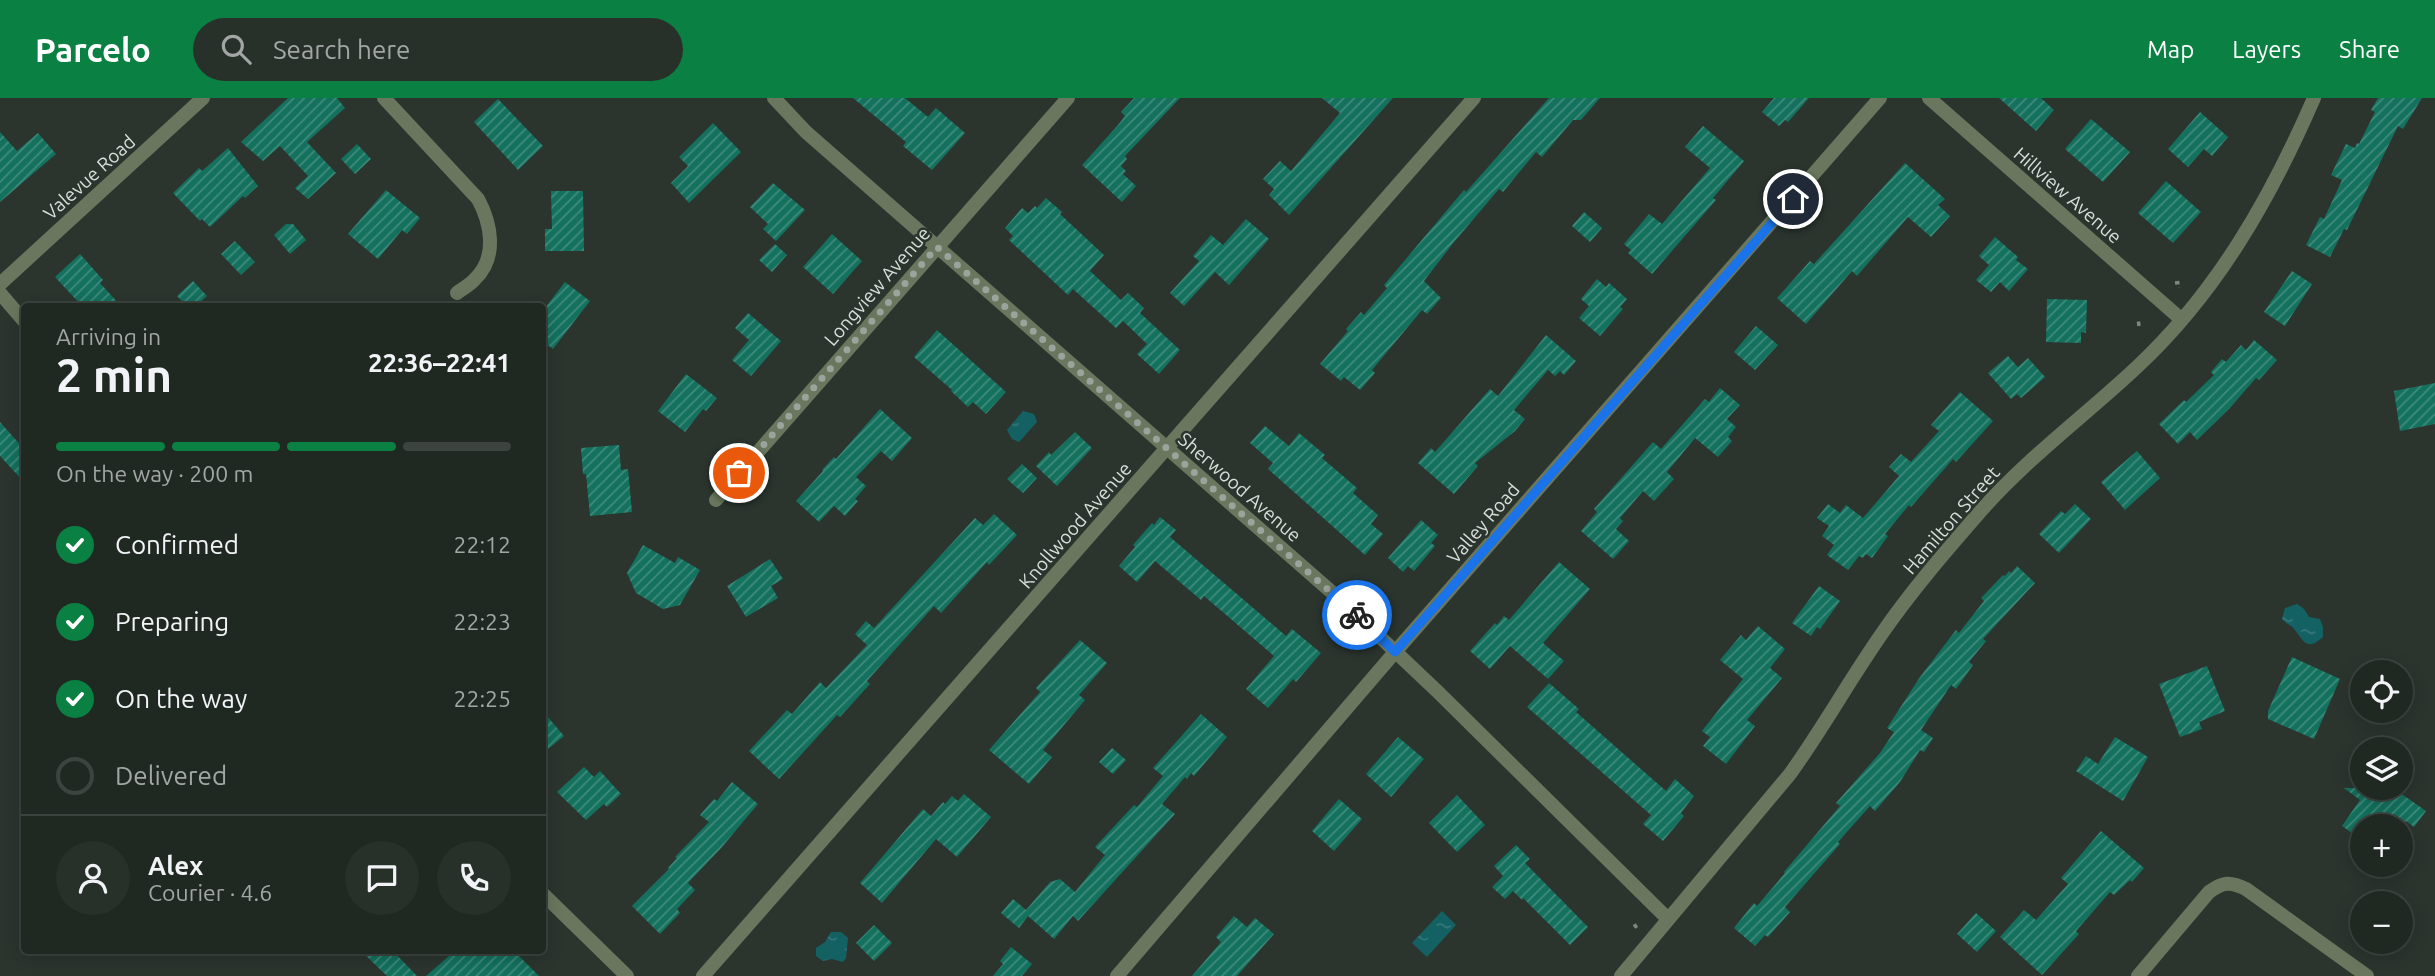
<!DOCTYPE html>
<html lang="en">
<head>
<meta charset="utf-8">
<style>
  body { margin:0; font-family:Ubuntu,sans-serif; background:#28302a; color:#f1f3f6; height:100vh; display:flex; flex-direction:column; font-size:26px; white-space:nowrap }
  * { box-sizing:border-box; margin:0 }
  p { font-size:23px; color:#a2a6a5 }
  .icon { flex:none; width:38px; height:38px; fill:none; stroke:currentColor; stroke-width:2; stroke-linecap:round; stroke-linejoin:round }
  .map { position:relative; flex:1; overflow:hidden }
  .details { position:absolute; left:21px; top:205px; width:525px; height:651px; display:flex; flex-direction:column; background:#202822; border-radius:7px; box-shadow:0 4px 18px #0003,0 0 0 2px #3d4440 }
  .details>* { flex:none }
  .controls { position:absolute; left:2350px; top:562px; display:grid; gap:14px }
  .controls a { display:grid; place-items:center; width:63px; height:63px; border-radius:50%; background:#202822; box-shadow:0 4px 18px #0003,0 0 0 2px #3d4440; font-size:35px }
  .pin { position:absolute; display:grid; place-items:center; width:60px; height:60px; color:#fff; margin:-30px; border:4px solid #fff; border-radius:50%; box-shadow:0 2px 7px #0007 }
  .courier { position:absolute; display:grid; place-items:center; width:70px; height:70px; margin:-35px; border:5px solid #1a73e8; border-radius:50%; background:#fff; color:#222; box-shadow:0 2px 9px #0007 }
  .overview em { font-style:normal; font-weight:700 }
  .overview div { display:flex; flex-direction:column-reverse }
  .overview { display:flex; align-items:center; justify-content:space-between; height:119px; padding:0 35px }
  h1 { font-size:46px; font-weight:700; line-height:52px }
  .bar { display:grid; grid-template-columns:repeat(4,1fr); gap:10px 7px; align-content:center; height:84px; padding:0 35px }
  .bar i { height:9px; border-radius:5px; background:#3d4440 }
  .bar .active { background:#0b8043 }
  .bar p { grid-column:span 4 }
  .line { display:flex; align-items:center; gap:18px; padding:0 35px; border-top:2px solid #3d4440 }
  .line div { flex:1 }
  .round { display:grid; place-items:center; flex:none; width:74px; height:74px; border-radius:37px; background:#28302a }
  ol { padding:0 35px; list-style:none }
  li { display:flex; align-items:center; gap:21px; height:77px }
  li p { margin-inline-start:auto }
  li .icon { padding:7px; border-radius:50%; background:#0b8043; color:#fff; stroke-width:4 }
  li:last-child { color:#a2a6a5 }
  li i { width:38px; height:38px; border:4px solid #3d4440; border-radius:50% }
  header { display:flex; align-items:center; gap:42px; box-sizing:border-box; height:98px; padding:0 35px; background:#0b8043; color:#fff }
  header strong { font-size:33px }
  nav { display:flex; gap:38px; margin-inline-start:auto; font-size:24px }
  .search { width:490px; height:63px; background:#28302a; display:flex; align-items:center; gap:18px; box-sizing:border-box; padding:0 24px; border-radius:38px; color:#a2a6a5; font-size:26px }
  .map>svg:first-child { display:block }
</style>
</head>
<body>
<header>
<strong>Parcelo</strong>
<div class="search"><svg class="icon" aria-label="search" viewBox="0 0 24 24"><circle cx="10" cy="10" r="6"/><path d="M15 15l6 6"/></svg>Search here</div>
<nav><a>Map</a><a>Layers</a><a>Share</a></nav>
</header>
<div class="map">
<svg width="2435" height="878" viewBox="0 0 2435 878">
  <defs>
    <pattern id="water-ripples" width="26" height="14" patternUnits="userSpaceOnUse" patternTransform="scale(1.75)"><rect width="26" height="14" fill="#146163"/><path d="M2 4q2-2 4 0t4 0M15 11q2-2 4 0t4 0" fill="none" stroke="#357779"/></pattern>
    <pattern id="building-hatch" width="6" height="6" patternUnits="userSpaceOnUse" patternTransform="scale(1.75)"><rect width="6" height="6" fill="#13715e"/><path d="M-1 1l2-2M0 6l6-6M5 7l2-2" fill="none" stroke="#408b7c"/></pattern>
  </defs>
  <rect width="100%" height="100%" fill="#2b352e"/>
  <!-- water -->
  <path fill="url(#water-ripples)" d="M1023,313L1034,316L1037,324L1019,344L1012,341L1007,332Z
    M2297,506L2304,511L2309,519L2320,521L2323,529V539C2307,553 2304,544 2295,532C2292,527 2286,526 2282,521L2285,510Z
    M1442,813L1456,827L1427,859L1412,845Z
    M831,834H841L848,840L846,860L843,864L832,861L823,863L816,858V850L825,844Z"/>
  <!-- building -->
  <path fill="url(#building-hatch)" d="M288,0H337L345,10L307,44L336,75L308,101L295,90L308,78L280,48L263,63L241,44Z
    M853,0H905L928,19L936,10L965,35L932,72L903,48L906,44Z
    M1134,0H1180L1125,58L1127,61L1121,68L1126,73L1123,76L1136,88L1122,104L1082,67L1118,27L1125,18L1121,14Z
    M1322,0H1393L1289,117L1269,97L1274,91L1263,81L1280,63L1291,73L1340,15Z
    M1549,0H1600L1581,22H1573L1542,59L1536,54L1503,94L1499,91L1454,144L1424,183L1441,200L1427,216L1422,212L1372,272L1375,275L1360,292L1344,279L1341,283L1320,266L1348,233L1346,231L1361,214L1364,217L1387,190L1384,187L1464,92L1466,94Z
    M1774,0H1809L1788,24L1785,22L1779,28L1762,14Z
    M1999,0H2041L2054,12L2036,33Z
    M2378,0H2422L2403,31L2398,28L2347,132L2344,131L2330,159L2306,147L2320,119L2324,121L2342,82L2331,77L2346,46L2355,50L2357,45L2359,46L2375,14L2371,12Z
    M498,1L543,48L518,72L474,24Z
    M2200,14L2228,39L2212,58L2204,51L2188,69L2168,51Z
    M2091,21L2130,54L2103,84L2065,51Z
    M713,25L741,54L689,105L671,85L688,68L679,59Z
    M1703,28L1744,63L1713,100L1716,102L1652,176L1628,155L1631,152L1624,146L1649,116L1662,126L1710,70L1685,49Z
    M0,34L17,53L38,35L56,56L0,104Z
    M357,46L371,61L355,76L341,61Z
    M228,50L258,88L245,100L243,98L210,129L202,121L200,123L173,95L199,70L202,73Z
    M1905,65L1945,101L1938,107L1950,118L1931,139L1908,119L1857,178L1852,173L1806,226L1777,200L1810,163L1814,166Z
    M2166,83L2201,114L2173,145L2138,115Z
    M773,85L805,112L776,143L763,131L768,126L750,109Z
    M386,92L420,120L407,136L402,132L378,161L348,136Z
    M551,93H583L584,153H545V131H552Z
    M1046,100L1062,114L1060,116L1104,157L1090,173L1121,202L1128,195L1144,210L1140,215L1180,252L1159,276L1137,256L1147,246L1123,223L1116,230L1073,191L1068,197L1009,142L1013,138L1005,130L1022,110L1028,115L1035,108L1037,110Z
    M1584,114L1602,130L1590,144L1572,128Z
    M1246,121L1269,141L1229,187L1215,174L1184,208L1170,195L1199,163L1193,158L1211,137L1223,147Z
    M286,126H293L306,142L290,156L274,137Z
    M832,136L862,163L833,196L803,169Z
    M1995,139L2018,159L2016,162L2028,171L2009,193L2000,184L1991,194L1976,182L1989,167L1979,158Z
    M235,143L255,164L241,177L221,156Z
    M775,146L787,157L772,174L759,162Z
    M80,156L103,182L100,185L121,208H82L55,179Z
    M2292,173L2312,186L2285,228L2264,214Z
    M1597,181L1606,189L1609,185L1627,201L1620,209L1623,211L1600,238L1579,220L1589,208L1581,201Z
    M193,183L207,198L196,208H187L177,198Z
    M565,184L590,203L553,251L542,243V214Z
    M2047,201L2087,202L2086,235L2081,234V245L2046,244Z
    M748,215L781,243L751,278L732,262L749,242L735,230Z
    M1756,228L1778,247L1755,272L1734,254Z
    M937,232L1006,294L986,316L973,304L968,309L951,293L952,292L914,259Z
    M1546,237L1576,263L1564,277L1560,273L1555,278L1548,272L1514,312L1525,321L1515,333L1475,365L1478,368L1454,396L1418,365L1431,350L1435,354L1490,291L1498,298Z
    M2254,242L2277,262L2259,282L2256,280L2229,311L2197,342L2190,334L2178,346L2159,326L2184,302L2186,304L2214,277L2211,274L2222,261L2226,264L2241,247L2246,252Z
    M2008,258L2018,269L2028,260L2045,279L2021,300L2017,296L2011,301L1988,275Z
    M686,276L717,300L706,313L703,311L685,334L658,313Z
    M2435,285V326L2400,333L2394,293Z
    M1720,290L1740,307L1727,321L1736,329L1728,339L1732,343L1718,359L1695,340L1667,374L1674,381L1654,403L1643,393L1620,420L1623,423L1616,431L1629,443L1613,461L1581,433L1597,414L1594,411L1653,344L1661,351L1705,301L1709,304Z
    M1960,294L1993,323L1956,364L1953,361L1911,409L1909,407L1885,436L1888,438L1872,460L1866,456L1863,460L1859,458L1848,472L1827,457L1834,447L1822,438L1829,428L1817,420L1828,406L1840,415L1846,407L1863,420L1899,378L1889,369L1901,356L1911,364L1939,333L1931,327Z
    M880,311L912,340L892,363L881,353L856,379L866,388L855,401L858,403L845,418L834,408L819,424L796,403L823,373L822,372L834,359L836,361Z
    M0,324L24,351V384L0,358Z
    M1265,328L1289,348L1299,335L1325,357L1322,360L1357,390L1353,395L1378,417L1371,426L1383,436L1365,457L1268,371L1273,365L1250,345Z
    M1075,334L1092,350L1057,388L1036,368L1049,354L1051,357Z
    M619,347L621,372L628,371L632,414L590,418L586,376H583L581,350Z
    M2137,353L2160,380L2125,412L2101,384Z
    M1022,366L1037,380L1023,395L1007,381Z
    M2075,406L2091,421L2059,455L2039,436L2061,413L2065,416Z
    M994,416L1017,437L989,467L987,464L941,515L934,508L867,583L870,586L840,619L837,617L779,681L749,653L787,612L792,616L820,584L826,590L867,547L855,536L866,523L874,530L975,420L983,427Z
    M1160,419L1176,432L1170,439L1286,538L1292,531L1321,555L1296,584L1293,581L1268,610L1246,591L1274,558L1204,498L1201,502L1155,463L1137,484L1119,468L1135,449L1133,447L1152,425L1154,427Z
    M1421,422L1438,437L1431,445L1435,448L1414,473L1408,468L1403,474L1388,460Z
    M643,447L675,465L678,459L700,472L680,507L663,511L636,495L627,475Z
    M770,461L783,481L771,488L778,500L746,519L727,488Z
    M1559,464L1590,491L1543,545L1564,563L1548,581L1510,548L1490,571L1470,553L1495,525L1497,527L1504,518L1509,522Z
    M2017,468L2035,485L1983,541L1986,543L1969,564L1973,567L1956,591L1951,587L1921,632L1933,640L1924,654L1920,652L1900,684L1875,713L1870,708L1838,744L1840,746L1785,809L1790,814L1768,839L1765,837L1755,848L1734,830L1754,805L1757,808L1785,775L1784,774L1840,708L1836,705L1880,655L1894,634L1887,630L1920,579L1956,532L1959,535L1984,503L1981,500L2003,477L2005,478L2009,473L2011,475Z
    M1819,488L1840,503L1820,531L1817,529L1811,538L1792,525Z
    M1758,528L1785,551L1770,570L1782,580L1747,622L1755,628L1726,666L1703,648L1710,639L1702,633L1743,581L1720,562L1741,537L1746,542Z
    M1080,542L1107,565L1079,597L1085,602L1043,652L1052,659L1029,686L989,652L1040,594L1036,590Z
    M2292,559L2340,581L2314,641L2268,621V613Z
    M2207,568L2225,613L2199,624L2202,631L2180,639L2159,586Z
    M1549,585L1579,611L1576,614L1666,693L1675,681L1694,698L1681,715L1684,718L1663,743L1643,726L1651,717L1527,609Z
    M542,612L564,638L542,656Z
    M1201,616L1227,639L1194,678L1191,675L1187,681L1185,679L1162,706L1175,716L1078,823L1073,818L1054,841L1028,818L1019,830L1001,815L1013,801L1026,812L1050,784L1060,781L1075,794L1105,757L1095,749L1134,707L1137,709L1163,678L1153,670Z
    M1398,639L1424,661L1391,699L1366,676Z
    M2115,639L2148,659L2123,703L2076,673L2086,658L2098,666Z
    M1112,650L1126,662L1113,676L1099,664Z
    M584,669L594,679L600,673L621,696L607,709L604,706L586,722L557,694Z
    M732,684L758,706L722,749L688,785L695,792L677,811L680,815L660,836L632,808L669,771L668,770L677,760L675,759L709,724L700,717L714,701L717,703Z
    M2344,690H2393L2426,713L2414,729L2406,723L2402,728H2362V742L2342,728L2360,702Z
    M964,696L991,719L957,759L936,741L882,805L860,785L923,711L931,718L943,704L945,706L952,698L958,703Z
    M1457,697L1485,727L1457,754L1429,725Z
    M1339,701L1362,721L1334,753L1312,733Z
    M2101,733L2144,770L2132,784L2130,782L2114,797L2110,794L2076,833L2079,836L2042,877L2000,839L2024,812L2036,822L2068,786L2061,780Z
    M1516,747L1530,761L1525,765L1588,829L1570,847L1523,800L1522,802L1513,793L1505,801L1492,789L1503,778L1494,768Z
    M1976,815L1996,833L1977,854L1957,836Z
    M1234,818L1247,829L1255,820L1274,836L1237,878H1192L1221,844L1216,839Z
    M874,827L892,845L874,863L856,845Z
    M1011,849L1032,866L1022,878H993L1003,866L1000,863Z
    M360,852H392L417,878H387Z
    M456,852H513L539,878H426Z"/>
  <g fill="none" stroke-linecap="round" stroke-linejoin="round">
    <!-- path -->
    <path stroke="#7f8781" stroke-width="4.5" stroke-dasharray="3.5 3.5" stroke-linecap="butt" d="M2177,183L2178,190
      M2137,226L2144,225
      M1634,829L1637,827"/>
    <!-- minor -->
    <path stroke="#6a775e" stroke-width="14" d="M384,0L478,101C491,125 498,159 475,181C470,187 462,191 457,195
      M774,0L806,34L1343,504L1438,594L1668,821
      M1929,0L2182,222
      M0,186L203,0
      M716,402L1068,0
      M703,878L1474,0
      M1117,878L1395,554L1880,0
      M1621,878L1790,676C1823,630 1850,581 1883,534C1912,492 1946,453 1979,415C2027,360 2085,318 2138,268C2218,193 2271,99 2314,0
      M2138,878L2209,794C2223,784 2230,783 2246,791L2367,878"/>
    <!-- tertiary -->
    <path stroke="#6a775e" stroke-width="14" d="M0,195L24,223
      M542,795L627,878"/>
  </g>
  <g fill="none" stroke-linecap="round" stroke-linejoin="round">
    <!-- done -->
    <path stroke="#9ba39d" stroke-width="7" stroke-dasharray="0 12.6" d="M739,375L937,149L1357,517"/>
    <!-- route -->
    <path stroke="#1a73e8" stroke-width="9" d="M1357,517L1395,554L1793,101"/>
  </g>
  <g text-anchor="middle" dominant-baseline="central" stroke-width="5" stroke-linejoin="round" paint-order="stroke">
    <!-- street labels -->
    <g font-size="19" fill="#d8ded9" stroke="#2b352e">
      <text transform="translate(89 79) rotate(-42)">Valevue Road</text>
      <text transform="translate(2068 97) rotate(41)">Hillview Avenue</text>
      <text transform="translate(877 188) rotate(-49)">Longview Avenue</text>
      <text transform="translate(1240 389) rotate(41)">Sherwood Avenue</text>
      <text transform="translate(1951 422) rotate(-49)">Hamilton Street</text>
      <text transform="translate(1483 425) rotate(-49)">Valley Road</text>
      <text transform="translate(1075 427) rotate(-49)">Knollwood Avenue</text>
    </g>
  </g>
</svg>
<div class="controls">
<a><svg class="icon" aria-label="locate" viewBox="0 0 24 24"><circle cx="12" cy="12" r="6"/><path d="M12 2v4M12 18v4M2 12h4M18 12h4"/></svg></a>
<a><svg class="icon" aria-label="layers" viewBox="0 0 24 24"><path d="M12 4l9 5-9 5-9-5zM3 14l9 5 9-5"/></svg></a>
<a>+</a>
<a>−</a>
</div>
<div class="pin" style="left:739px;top:375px;background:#ea580c"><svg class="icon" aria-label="bag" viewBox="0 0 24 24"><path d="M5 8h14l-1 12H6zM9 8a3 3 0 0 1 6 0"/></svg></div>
<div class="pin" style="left:1793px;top:101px;background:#1f2937"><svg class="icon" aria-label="home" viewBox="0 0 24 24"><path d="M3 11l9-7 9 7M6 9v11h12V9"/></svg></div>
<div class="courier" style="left:1357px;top:517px"><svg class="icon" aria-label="bike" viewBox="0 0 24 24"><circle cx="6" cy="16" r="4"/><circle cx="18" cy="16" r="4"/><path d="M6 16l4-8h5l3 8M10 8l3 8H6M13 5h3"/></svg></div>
<section class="details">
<div class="overview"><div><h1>2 min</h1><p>Arriving in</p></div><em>22:36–22:41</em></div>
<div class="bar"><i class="active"></i><i class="active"></i><i class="active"></i><i></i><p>On the way · 200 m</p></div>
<ol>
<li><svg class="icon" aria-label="check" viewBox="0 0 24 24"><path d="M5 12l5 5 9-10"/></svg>Confirmed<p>22:12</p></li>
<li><svg class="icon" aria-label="check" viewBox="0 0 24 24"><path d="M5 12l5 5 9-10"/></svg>Preparing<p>22:23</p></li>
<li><svg class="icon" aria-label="check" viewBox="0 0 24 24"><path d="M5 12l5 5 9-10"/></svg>On the way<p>22:25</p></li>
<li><i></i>Delivered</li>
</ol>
<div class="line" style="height:126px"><a class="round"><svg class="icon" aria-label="person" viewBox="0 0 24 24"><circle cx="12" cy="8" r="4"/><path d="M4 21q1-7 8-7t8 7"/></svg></a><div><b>Alex</b><p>Courier · 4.6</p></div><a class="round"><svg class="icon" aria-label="chat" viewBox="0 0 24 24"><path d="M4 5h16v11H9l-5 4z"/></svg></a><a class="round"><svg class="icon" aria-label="phone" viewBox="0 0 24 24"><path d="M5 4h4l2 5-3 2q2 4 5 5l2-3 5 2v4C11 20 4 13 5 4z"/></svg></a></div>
</section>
</div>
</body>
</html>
